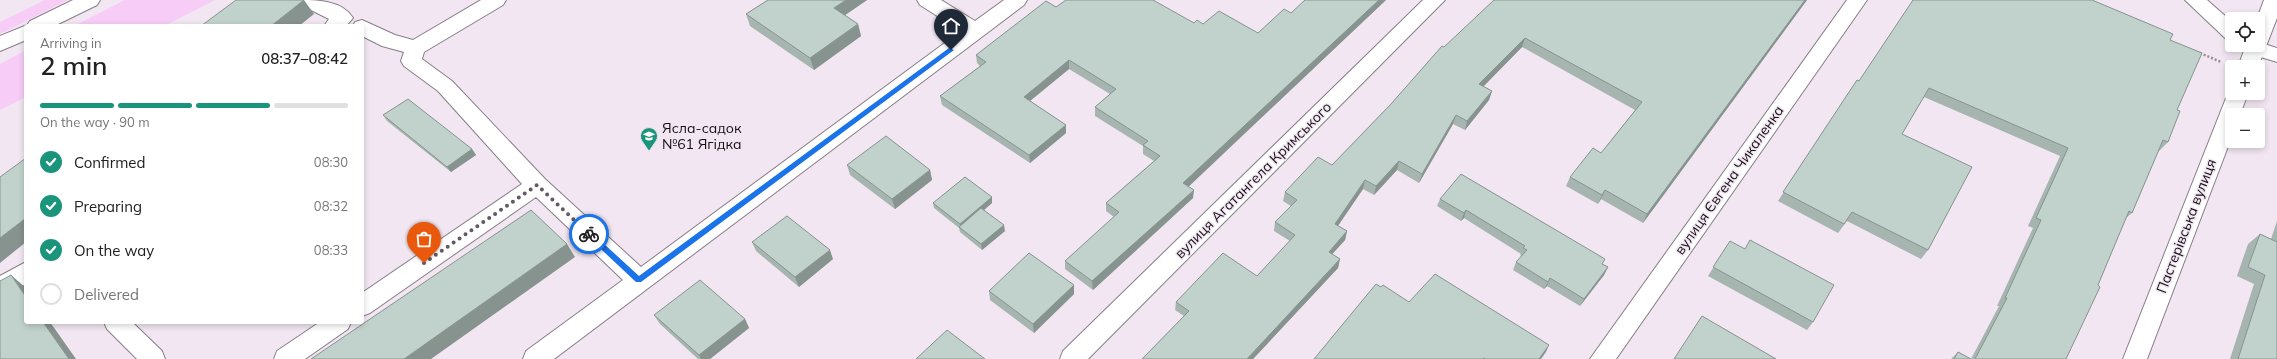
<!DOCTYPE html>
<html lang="en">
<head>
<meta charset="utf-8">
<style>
  body { margin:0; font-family:Mulish,sans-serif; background:#f6f6f6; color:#222; height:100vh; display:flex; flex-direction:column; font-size:15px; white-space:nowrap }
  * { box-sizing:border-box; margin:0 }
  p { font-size:13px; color:#767676 }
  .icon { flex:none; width:22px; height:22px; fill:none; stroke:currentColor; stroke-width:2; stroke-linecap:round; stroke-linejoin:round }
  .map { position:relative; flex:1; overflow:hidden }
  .side { position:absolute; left:24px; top:24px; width:340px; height:300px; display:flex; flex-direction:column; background:#fff; border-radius:4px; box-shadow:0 2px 6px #0003 }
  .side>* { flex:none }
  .tools { position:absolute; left:2225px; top:12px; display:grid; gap:8px }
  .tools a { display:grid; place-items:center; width:40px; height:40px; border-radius:4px; background:#fff; box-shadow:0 2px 6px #0003; font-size:20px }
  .pin { position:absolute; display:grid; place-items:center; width:34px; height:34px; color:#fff; margin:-41px -17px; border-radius:50% 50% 50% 0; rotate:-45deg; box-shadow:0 0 4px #0007 }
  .pin .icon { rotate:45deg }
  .courier { position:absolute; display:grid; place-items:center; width:40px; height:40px; margin:-20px; border:3px solid #1a73e8; border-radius:50%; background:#fff; color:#222; box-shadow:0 1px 5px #0007 }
  .overview em { font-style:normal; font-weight:600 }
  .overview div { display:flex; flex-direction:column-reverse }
  .overview { display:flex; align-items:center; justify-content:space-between; height:68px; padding:0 16px }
  h1 { font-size:26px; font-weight:600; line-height:30px }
  .bar { display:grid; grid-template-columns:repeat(4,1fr); gap:6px 4px; align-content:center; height:48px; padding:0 16px }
  .bar i { height:5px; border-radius:3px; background:#e0e0e0 }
  .bar .on { background:#1a957c }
  .bar p { grid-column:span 4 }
  ol { padding:0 16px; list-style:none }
  li { display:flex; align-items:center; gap:12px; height:44px }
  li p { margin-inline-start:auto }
  li .icon { padding:4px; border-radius:50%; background:#1a957c; color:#fff; stroke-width:4 }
  li:last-child { color:#767676 }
  li i { width:22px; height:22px; border:2px solid #e0e0e0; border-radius:50% }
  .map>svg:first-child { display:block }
</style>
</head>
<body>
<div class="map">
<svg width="2277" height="359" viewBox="0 0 2277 359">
  <rect width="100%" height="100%" fill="#f1e6f1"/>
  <!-- green -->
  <path fill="#f7cdf7" d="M45,0H68L0,34V22Z
    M125,0H215L164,26H74Z
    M26,50V97L0,110V64Z"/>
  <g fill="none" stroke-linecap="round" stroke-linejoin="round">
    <!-- minor casing -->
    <g stroke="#887e88" stroke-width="2">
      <path id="minor" d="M298,0C316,0 342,0 353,18L346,26H324L329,19L301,5Z
        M481,0H506L503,5L424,52L422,59L452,81L545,179L641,267L961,31L920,5L917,0H941L975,21L1004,0H1027L1024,5L983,36L554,359H523L526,351L623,280L536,197L370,313L362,316V293L522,184L438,91L404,66L401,61L404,52L382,46L362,36V26H353L355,22L362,20L395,35L413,40Z
        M1423,0H1445L1088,359H1060L1063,351Z
        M1847,0H1867L1616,359H1590Z
        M2258,42L2277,48V62L2248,53L2245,48L2247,45H2258Z
        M26,262V284L0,298V276Z
        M104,322H132L162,351L165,359H137L107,329Z
        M320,322H351L348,329L305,359H274L277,351Z"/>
    </g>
    <!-- major casing -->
    <g stroke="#887e88" stroke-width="2">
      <path id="major" d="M73,0H100L97,5L54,26H26V40L0,51V36L27,25L30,21Z
        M2185,0H2207L2232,22V40L2225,38Z
        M2264,0H2277V18L2258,67H2238L2246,45H2258L2257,19Z
        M2232,87V93H2248L2240,115H2232V136L2147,359H2123L2228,93Z"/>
    </g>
    <!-- path -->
    <path stroke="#958d95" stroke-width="2.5" stroke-dasharray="2 2" stroke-linecap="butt" d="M2200,53L2221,62"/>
    <!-- minor -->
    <use href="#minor" fill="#fff" fill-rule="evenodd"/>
    <!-- major -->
    <use href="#major" fill="#fff" fill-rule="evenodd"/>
  </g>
  <!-- wall -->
  <path fill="#a6b5af" d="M768,0H867L845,15L858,24L861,36L814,70L750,26L746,14Z
    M1386,0L1188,186L1193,198L1093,290L1065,269V261L1114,217L1106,211V203L1154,161L1143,154V146L1095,116V107L1110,94L1069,69L1030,101L1066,125V133L1030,163L942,105L940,96L980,66L977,63L976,55L1056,7L1194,23L1258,33L1291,13Z
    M1807,0L1643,223L1601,199L1598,204L1566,186L1570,177L1601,153L1635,110L1522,47L1483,87L1492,91L1489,100L1465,130L1453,124L1419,183L1397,170L1374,195L1363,189L1338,226L1347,231L1345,240L1332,254L1340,259L1338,268L1253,359H1142L1184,316L1175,310L1176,302L1257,276L1290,241L1274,231L1275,222L1291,206L1283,201L1285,192L1332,165L1391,104L1444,47Z
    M2170,40L2177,110L2168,142L2159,151V150L2132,213L2126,218L2066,359H1971L1999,306H1997L2033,228L2028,226L2060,156L1924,97L1902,134L1928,250L1921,259L1847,221L1838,233L1778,201L1857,80L1859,81Z
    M383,115L472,149L476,155L451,172L387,121Z
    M847,165L930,170L932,180L895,209L850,175Z
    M992,197V203L984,210L1005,231L982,250L960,232L959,228L934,208L933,203Z
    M1440,199L1602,264L1608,267L1604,275L1580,306L1547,286L1544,289L1513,270L1516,262L1522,256L1520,255L1521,254L1464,218L1461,221L1437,206Z
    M2277,221V359H2230L2254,284L2237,276L2248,244L2260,234L2271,239Z
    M1730,241L1813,322L1807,330L1708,276Z
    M752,242L833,259L799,287L756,251Z
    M989,291L1074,294L1034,333L990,300Z
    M654,315L745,319L749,328L710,359H698L660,324Z
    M1958,352L1971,359H1951Z"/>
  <!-- shaded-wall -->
  <path fill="#87938f" d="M304,0L314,14L299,26H271Z
    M846,0H867L838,20L834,8Z
    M1379,0H1386L1183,192V183Z
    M1805,0H1807L1643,223L1647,214Z
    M858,24L861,36L814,70L810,58Z
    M1525,38L1522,47L1476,94L1479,84Z
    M1069,60V69L1025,105L1024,97Z
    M1492,91L1489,100L1465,130L1467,121Z
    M1456,115L1453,124L1419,183L1422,174Z
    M1066,125V133L1030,163L1029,155Z
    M472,149L476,155L451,172L447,167Z
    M1399,161L1397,170L1374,195L1376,186Z
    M930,170L932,180L895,209L892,199Z
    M1365,180L1363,189L1333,233L1335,224Z
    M1194,190L1193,198L1093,290L1092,281Z
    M1605,190L1601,199L1598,204L1602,195Z
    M992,197V203L962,229L961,228L960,224Z
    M1466,210L1464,218L1461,221L1464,213Z
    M26,218V242L0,263V238Z
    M1004,225L1005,231L982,250L981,244Z
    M1347,231L1345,240L1327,260L1329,252Z
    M567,244L575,257L431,359H404Z
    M830,250L833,259L799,287L795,277Z
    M1340,259L1338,268L1253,359H1247Z
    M1608,267L1604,275L1580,306L1584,299Z
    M11,275L26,288V297Z
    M1550,278L1547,286L1544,289L1548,282Z
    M1074,285V294L1034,333L1033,324Z
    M745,319L749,328L710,359H701L699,355Z
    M43,322H50L76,359H69Z
    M1549,345L1546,352L1541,359H1539Z"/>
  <!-- building -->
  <path fill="#c1d2cc" stroke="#87938f" d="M236,0H304L271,26H201Z
    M768,0H846L834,8L858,24L810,58L746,14Z
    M1066,0H1153L1194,23L1197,20L1203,24L1219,11L1258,33L1284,9L1291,13L1305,0H1379L1183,183L1194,190L1092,281L1065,261L1119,212L1106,203L1160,156L1143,145L1148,141L1095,107L1116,89L1069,60L1024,97L1066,125L1029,155L940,96L986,62L976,55L1046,1L1056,7Z
    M1494,0H1805L1647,214L1605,190L1602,195L1570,177L1593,148L1601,153L1642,102L1525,38L1479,84L1492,91L1467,121L1456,115L1422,174L1399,161L1376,186L1365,180L1335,224L1347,231L1329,252L1340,259L1247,359H1142L1189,311L1176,302L1223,253L1257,276L1295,235L1275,222L1297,200L1285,192L1318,157L1332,165L1391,104L1442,46L1444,47Z
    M1913,0H2092L2173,34L2170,40L2202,53L2177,110L2180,111L2168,142L2163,140L2132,213L2129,211L2098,285L2100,287L2066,359H1975L2007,298H2005L2041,220L2036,218L2068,148L1929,88L1902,134L1972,167L1928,250L1852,212L1844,224L1783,192L1857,80L1859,81Z
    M408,99L472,149L447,167L383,115Z
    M886,136L930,170L892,199L847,165Z
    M26,158V218L0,238V177Z
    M1461,174L1605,259L1602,264L1608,267L1584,299L1550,278L1548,282L1516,262L1527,250L1523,248L1525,246L1466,210L1464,213L1440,199Z
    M965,177L992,197L960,224L933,203Z
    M981,208L1004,225L981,244L959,227Z
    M531,210L567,244L404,359H311Z
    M787,216L830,250L795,277L752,242Z
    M2260,234L2277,242V359H2238L2265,275L2248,267Z
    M1750,240L1834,285L1813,322L1713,267L1730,241L1745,249Z
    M1029,253L1074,285L1033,324L989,291Z
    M1435,274L1549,345L1539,359H1485L1484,358L1483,359H1314L1376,284L1381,287L1383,285L1409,302Z
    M11,275L26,297V322H43L69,359H0V281Z
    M700,280L745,319L699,355L654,315Z
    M1702,316L1776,359H1674Z
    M947,330L985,359H916Z
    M1958,352L1971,359H1954Z"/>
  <!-- route -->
  <path fill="#1a73e8" d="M949,48L954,50L641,282H636L587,236V232H591L639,276Z"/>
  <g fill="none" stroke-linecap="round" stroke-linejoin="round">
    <!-- done -->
    <path stroke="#615a61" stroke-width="4" stroke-dasharray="0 7.2" d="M424,263L537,185L589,234"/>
  </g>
  <!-- icons -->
  <defs>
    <g id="school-pin" transform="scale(0.9)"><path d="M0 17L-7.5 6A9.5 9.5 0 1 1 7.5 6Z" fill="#1a957c" stroke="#f1e6f1"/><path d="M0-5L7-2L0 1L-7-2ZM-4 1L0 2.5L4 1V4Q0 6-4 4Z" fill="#fff"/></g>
  </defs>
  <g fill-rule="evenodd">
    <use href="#school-pin" x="649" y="136"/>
  </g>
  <g text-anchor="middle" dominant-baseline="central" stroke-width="3" stroke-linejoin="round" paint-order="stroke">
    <!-- poi labels -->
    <g font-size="14" fill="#130f13" stroke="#f1e6f1" text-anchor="start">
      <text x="662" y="128">Ясла-садок<tspan x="662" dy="16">№61 Ягідка</tspan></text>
    </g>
    <!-- street labels -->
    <g font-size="14" fill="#130f13" stroke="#f1e6f1">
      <text transform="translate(1253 180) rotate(-45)">вулиця Агатангела Кримського</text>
      <text transform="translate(1729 180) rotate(-55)">вулиця Євгена Чикаленка</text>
      <text transform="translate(2186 226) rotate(-69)">Пастерівська вулиця</text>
    </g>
  </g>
</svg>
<div class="tools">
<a><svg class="icon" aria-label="locate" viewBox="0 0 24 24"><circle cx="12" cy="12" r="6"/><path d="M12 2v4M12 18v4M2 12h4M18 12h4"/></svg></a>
<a>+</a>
<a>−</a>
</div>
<div class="pin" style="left:424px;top:263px;background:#ea580c"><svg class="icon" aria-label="bag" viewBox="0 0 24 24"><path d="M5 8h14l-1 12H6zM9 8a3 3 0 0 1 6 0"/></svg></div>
<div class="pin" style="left:951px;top:50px;background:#1f2937"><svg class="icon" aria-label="home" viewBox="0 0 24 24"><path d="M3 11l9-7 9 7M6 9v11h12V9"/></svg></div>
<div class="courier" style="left:589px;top:234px"><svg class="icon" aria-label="bike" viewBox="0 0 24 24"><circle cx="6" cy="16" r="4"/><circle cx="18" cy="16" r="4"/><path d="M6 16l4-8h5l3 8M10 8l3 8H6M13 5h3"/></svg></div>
<section class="side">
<div class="overview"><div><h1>2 min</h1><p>Arriving in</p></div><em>08:37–08:42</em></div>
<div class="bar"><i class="on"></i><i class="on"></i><i class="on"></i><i></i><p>On the way · 90 m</p></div>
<ol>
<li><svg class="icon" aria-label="check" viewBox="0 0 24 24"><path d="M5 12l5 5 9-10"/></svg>Confirmed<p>08:30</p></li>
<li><svg class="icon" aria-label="check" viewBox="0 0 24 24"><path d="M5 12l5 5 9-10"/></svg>Preparing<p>08:32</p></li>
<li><svg class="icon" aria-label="check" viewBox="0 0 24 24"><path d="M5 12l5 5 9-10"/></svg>On the way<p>08:33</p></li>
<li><i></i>Delivered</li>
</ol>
</section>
</div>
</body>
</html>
